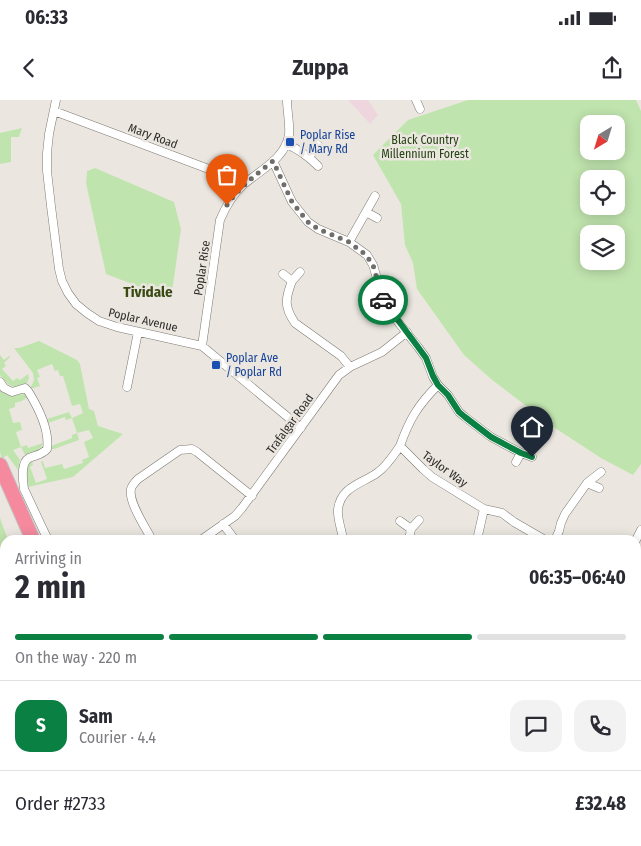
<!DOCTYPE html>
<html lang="en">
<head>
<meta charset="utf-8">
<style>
  body { margin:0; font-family:"Fira Sans Condensed",sans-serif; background:#f2f2f3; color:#2b2b33; height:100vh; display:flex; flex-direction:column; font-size:19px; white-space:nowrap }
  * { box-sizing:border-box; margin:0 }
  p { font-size:16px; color:#7c7c81 }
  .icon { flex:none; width:28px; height:28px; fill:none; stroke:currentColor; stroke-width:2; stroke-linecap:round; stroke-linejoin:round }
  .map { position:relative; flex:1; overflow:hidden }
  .side { position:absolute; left:0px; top:435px; width:641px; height:311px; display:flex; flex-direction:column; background:#fff; border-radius:15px 15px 0 0; box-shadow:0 2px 12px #0003 }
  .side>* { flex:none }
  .needle { width:32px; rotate:218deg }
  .fabs { position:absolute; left:580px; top:15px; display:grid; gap:10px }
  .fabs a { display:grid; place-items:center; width:45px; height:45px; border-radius:10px; background:#fff; box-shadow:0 2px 12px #0003; font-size:25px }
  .pin { position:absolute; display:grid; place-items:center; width:42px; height:42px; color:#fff; margin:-51px -21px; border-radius:50% 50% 50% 0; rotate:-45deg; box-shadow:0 0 5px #0007 }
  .pin .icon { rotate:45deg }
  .courier { position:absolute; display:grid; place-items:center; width:50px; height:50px; margin:-25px; border:4px solid #0b8043; border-radius:50%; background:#fff; color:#222; box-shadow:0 1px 6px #0007 }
  .head em { font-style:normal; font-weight:700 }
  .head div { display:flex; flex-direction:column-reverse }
  .head { display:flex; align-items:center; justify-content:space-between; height:85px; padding:0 15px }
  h1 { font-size:32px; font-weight:700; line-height:38px }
  .bar { display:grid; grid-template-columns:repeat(4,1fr); gap:8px 5px; align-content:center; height:60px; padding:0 15px }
  .bar i { height:6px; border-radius:4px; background:#e1e1e2 }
  .bar .on { background:#0b8043 }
  .bar p { grid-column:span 4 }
  .line { display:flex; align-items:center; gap:12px; padding:0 15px; border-top:1px solid #e1e1e2 }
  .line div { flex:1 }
  .round { display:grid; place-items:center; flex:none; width:52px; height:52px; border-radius:15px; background:#f2f2f3 }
  .status { display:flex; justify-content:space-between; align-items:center; height:35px; padding:0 25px; background:#fff; direction:ltr }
  .status svg { height:14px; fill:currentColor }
  header { display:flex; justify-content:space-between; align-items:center; height:65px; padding:0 15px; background:#fff; font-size:22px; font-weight:700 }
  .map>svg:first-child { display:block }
</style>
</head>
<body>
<div class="status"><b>06:33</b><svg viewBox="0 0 49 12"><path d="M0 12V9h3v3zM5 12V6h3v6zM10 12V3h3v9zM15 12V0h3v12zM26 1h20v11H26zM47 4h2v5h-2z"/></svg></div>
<header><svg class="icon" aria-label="back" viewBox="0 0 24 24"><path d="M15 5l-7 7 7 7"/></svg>Zuppa<svg class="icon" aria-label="share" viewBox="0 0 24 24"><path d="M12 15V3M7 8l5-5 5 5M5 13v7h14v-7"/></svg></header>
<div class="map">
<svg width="641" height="746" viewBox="0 0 641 746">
  <rect width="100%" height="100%" fill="#ebe7e0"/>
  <!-- commercial -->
  <path fill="#efd6de" d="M348,0H368L378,15L370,24Z"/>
  <!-- green -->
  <path fill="#c0e4ae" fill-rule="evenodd" d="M468,0H636L641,11V364L633,375L601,358L555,328L491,279L464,255L417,189L413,163L405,145L401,104L373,55L408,20ZM589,24H616V51H589ZM589,79H616V106H589ZM589,134H616V161H589Z
    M22,28L19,37H11V62L0,64V33Z
    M95,68L174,102L181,129L172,192L166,197L106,174L86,83L87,71Z
    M39,241L77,260L80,264L89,309L94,311L98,326L123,334L73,377L28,387C26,380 25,366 32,361L33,365L30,367L36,383L47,379L41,362L43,361L45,368L62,364L64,369L83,363L82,360L89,357L84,342L93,338L89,330L77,333L79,340L54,349H51V346L72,338V335L77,333L72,318L66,320L65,317L48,323L47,319L69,312L72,318L83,313L80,304L72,306L63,276H60L58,270L55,271L52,264L37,270L40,277L37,278L40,286L30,289L34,280L33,273L14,248H19Z
    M0,255L4,260L9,256L10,257L4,263L6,266L2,269L13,281L17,278L20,280L28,274L29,278L27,283L14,287L8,284L0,275Z
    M0,289L10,296L25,294L28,297L22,301L15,303V307L9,309L13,323L20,322L22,330L16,332L21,347L27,345L28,348L43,343C41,352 32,351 25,355L21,347L13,350L20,360L18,370L7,355L2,359L0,352Z
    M0,418L8,440H5V725L0,718Z
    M5,726V741H184L187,746H0V729Z
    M226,741H318L313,746H230Z"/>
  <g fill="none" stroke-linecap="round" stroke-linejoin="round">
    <!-- stream -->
    <path stroke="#69caec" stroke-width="2" d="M0,639L5,642"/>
    <!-- street casing -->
    <g stroke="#7d7a74" stroke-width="9">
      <path id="street" d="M56,0L49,34L47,53V71L51,106L59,169L62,181L68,193L76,204L87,213L99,221L117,227L202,246L301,328
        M416,0L420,9
        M54,11L230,77L243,85
        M286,44C299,49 308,56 318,66
        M309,57L318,45
        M273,61L292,102L308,122L318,129L349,142L367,155L373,165L376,175L379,191L383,203L418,247L426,258L433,277L438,285L448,295L459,312L465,317L491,337L521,353L532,357
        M366,112L377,118
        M349,142L375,96
        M283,174L292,181L300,172
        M292,181C285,199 284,207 295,223L341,256L350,267
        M202,246L220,120C226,106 232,95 243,85C260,70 285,59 289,35C290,23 287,11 287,0
        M0,282L4,288L12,292L25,288L28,291C38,307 50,329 47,349C42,355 36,355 29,358C20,363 23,381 24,389L48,440
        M438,285C418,305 409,320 400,346L423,369L432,377L484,409L502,413L514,422L545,440
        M127,287L138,232
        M516,362L521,353
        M587,383L599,388
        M400,421L411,429L419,420
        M223,424L235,440
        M152,440C146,428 128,402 131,389C132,385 135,382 138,379L180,350L192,349L197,352L252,396
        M201,440L235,416L242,408L339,275L350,267L382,252L407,232
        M343,440C342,430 337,419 338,409C341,387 361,384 377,373C387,366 393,356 400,346
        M409,440L411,429
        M477,440L484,409
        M555,440L559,431L561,423L565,414L587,383L601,372
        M636,440L641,430
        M636,507L641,509
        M636,611L641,610
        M636,680L641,684
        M400,741L403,746
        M566,741L572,746
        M488,746L493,741"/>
    </g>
    <!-- highway casing -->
    <g stroke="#c4c4c3" stroke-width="16">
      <path id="highway" d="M0,365L33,440
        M198,741L202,746
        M211,741L214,746"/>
    </g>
    <!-- street -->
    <use href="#street" stroke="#fff" stroke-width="8"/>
    <!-- highway -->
    <use href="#highway" stroke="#f58a9e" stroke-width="14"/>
  </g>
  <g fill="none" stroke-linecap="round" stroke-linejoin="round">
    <!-- done -->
    <path stroke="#706d6a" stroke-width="5" stroke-dasharray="0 9" d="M227,105C239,87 256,75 273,61L292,102L308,122L318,129L349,142L366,155L373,165L383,200"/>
    <!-- route -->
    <path stroke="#0b8043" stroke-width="6" d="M383,200L418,247L426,258L433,276L438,285L448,295L459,312L465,317L491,337L521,353L532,357"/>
  </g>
  <!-- markers -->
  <g fill="#1a4fb4" stroke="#ebe7e0" stroke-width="2">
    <rect x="285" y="37" width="10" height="10" rx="2.5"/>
    <rect x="211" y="260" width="10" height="10" rx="2.5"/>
  </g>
  <g text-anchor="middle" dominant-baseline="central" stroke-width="5" stroke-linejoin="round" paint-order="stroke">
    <!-- transit labels -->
    <g font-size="12" fill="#164399" stroke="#ebe7e0" text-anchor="start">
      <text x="300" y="35">Poplar Rise<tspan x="300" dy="14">/ Mary Rd</tspan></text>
      <text x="226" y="258">Poplar Ave<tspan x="226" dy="14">/ Poplar Rd</tspan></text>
    </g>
    <!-- street labels -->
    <g font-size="12" fill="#2e2c2a" stroke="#ebe7e0">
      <text transform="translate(153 36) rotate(20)">Mary Road</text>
      <text transform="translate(202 168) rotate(-82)">Poplar Rise</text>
      <text transform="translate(143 220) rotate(13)">Poplar Avenue</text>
      <text transform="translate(290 324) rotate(-54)">Trafalgar Road</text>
      <text transform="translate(445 369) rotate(36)">Taylor Way</text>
    </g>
    <!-- park labels -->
    <g font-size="12" fill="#254214" stroke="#ebe7e0">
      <text x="425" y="40">Black Country<tspan x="425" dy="14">Millennium Forest</tspan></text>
    </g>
    <!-- quarter labels -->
    <g font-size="15" font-weight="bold" fill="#394a14" stroke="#ebe7e0">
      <text x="148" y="192">Tividale</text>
    </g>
  </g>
</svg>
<div class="fabs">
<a><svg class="needle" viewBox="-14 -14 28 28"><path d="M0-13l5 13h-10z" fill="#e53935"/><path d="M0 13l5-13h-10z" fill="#7c7c81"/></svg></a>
<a><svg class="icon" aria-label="locate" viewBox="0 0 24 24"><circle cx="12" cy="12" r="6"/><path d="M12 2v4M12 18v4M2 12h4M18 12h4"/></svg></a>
<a><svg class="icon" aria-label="layers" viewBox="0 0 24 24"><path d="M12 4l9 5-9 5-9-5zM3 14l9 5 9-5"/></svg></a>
</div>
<div class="pin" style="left:227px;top:105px;background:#ea580c"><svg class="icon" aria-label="bag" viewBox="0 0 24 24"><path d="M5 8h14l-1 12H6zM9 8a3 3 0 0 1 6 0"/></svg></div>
<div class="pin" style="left:532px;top:357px;background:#1f2937"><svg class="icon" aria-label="home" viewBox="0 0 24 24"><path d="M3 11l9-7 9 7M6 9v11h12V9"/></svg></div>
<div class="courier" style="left:383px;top:200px"><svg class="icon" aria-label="car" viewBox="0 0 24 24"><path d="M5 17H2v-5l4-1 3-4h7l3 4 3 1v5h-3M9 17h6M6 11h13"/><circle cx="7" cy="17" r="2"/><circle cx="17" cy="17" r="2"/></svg></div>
<section class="side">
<div class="head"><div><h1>2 min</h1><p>Arriving in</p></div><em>06:35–06:40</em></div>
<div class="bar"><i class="on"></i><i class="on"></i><i class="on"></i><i></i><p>On the way · 220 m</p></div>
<div class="line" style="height:90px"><b class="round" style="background:#0b8043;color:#fff">S</b><div><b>Sam</b><p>Courier · 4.4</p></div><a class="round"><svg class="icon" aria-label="chat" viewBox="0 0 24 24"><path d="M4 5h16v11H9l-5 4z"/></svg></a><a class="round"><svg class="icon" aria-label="phone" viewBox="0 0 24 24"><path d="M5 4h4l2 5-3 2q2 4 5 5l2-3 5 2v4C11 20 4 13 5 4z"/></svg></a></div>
<div class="line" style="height:65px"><div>Order #2733</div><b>£32.48</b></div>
</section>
</div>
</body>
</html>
